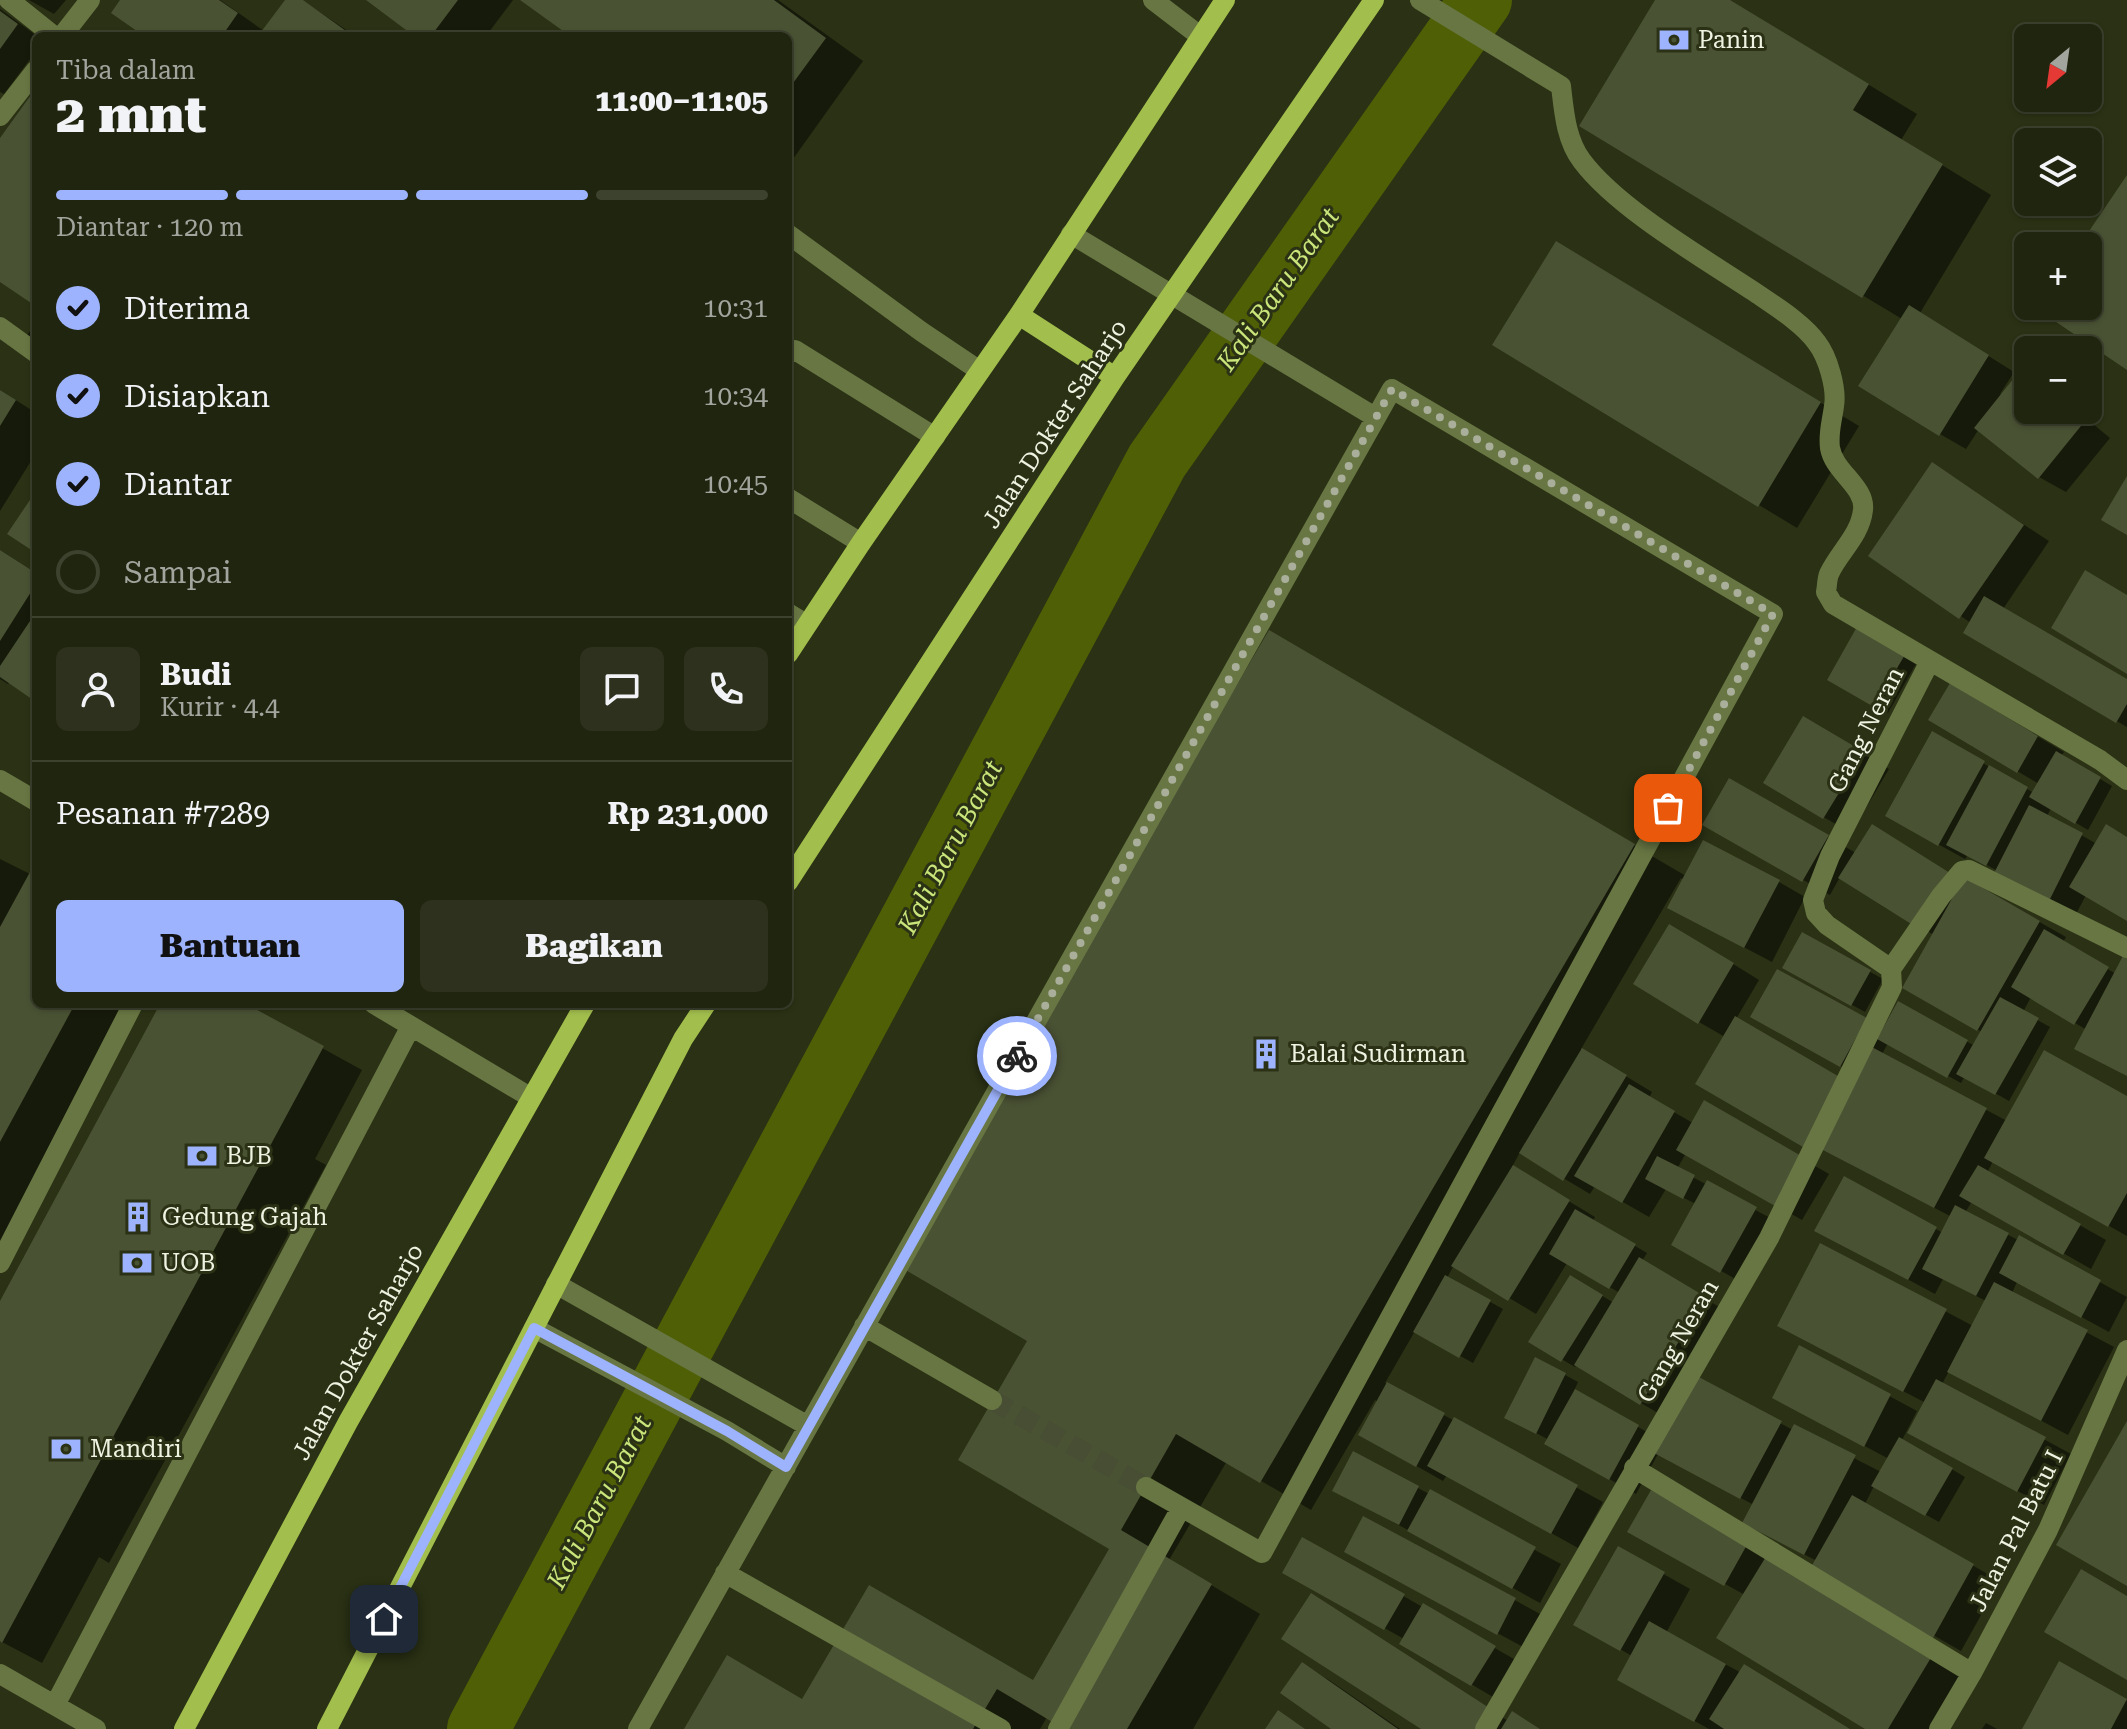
<!DOCTYPE html>
<html lang="id">
<head>
<meta charset="utf-8">
<style>
  body { margin:0; font-family:"Roboto Serif",serif; background:#2d311d; color:#f1f3f6; height:100vh; display:flex; flex-direction:column; font-size:30px; white-space:nowrap }
  * { box-sizing:border-box; margin:0 }
  p { font-size:26px; color:#a2a59e }
  .icon { flex:none; width:44px; height:44px; fill:none; stroke:currentColor; stroke-width:2; stroke-linecap:round; stroke-linejoin:round }
  .map { position:relative; flex:1; overflow:hidden }
  .side { position:absolute; left:32px; top:32px; width:760px; height:976px; display:flex; flex-direction:column; background:#20250f; border-radius:12px; box-shadow:0 2px 6px #0004,0 0 0 2px #3d422f }
  .side>* { flex:none }
  .needle { width:52px; rotate:209deg }
  .controls { position:absolute; left:2014px; top:24px; display:grid; gap:16px }
  .controls a { display:grid; place-items:center; width:88px; height:88px; border-radius:12px; background:#20250f; box-shadow:0 2px 6px #0004,0 0 0 2px #3d422f; font-size:40px }
  .pin { position:absolute; display:grid; place-items:center; width:68px; height:68px; color:#fff; margin:-34px; border-radius:16px; box-shadow:0 4px 12px #0006 }
  .courier { position:absolute; display:grid; place-items:center; width:80px; height:80px; margin:-40px; border:6px solid #9eb3fd; border-radius:50%; background:#fff; color:#222; box-shadow:0 2px 10px #0007 }
  .headline em { font-style:normal; font-weight:800 }
  .headline div { display:flex; flex-direction:column-reverse }
  .headline { display:flex; align-items:center; justify-content:space-between; height:136px; padding:0 24px }
  h1 { font-size:52px; font-weight:800; line-height:60px }
  .bar { display:grid; grid-template-columns:repeat(4,1fr); gap:12px 8px; align-content:center; height:96px; padding:0 24px }
  .bar i { height:10px; border-radius:6px; background:#3d422f }
  .bar .current { background:#9eb3fd }
  .bar p { grid-column:span 4 }
  .line { display:flex; align-items:center; gap:20px; padding:0 24px; border-top:2px solid #3d422f }
  .line div { flex:1 }
  .round { display:grid; place-items:center; flex:none; width:84px; height:84px; border-radius:12px; background:#2d311d }
  ol { padding:0 24px; list-style:none }
  li { display:flex; align-items:center; gap:24px; height:88px }
  li p { margin-inline-start:auto }
  li .icon { padding:8px; border-radius:50%; background:#9eb3fd; color:#111; stroke-width:4 }
  li:last-child { color:#a2a59e }
  li i { width:44px; height:44px; border:4px solid #3d422f; border-radius:50% }
  .button { display:flex; gap:16px; margin-top:auto; padding:16px 24px }
  .button a { flex:1; height:92px; border-radius:12px; background:#9eb3fd; color:#111; font-size:32px; font-weight:800; line-height:92px; text-align:center }
  .button a+a { background:#2d311d; color:#f1f3f6 }
  .map>svg:first-child { display:block }
</style>
</head>
<body>
<div class="map">
<svg width="2127" height="1729" viewBox="0 0 2127 1729">
  <rect width="100%" height="100%" fill="#2a3114"/>
  <!-- shadow -->
  <path fill="#0007" d="M29,0H66L54,14Z
    M122,0H220L264,31L287,0H302L355,36H148Z
    M369,0H513L486,36H417Z
    M523,0H778L863,61L788,166V36H573Z
    M1658,0H1729L1917,114L1901,140L1991,195L1920,313L2014,372L2000,394L2003,396L2028,376V410H2076L2110,438L2066,492L2039,477L1979,429L1966,449L1940,434L1902,319L1582,126Z
    M0,9L37,36L36,51L4,94L0,92Z
    M1596,266L1859,426L1797,528L1759,505Z
    M36,323V342L27,335Z
    M0,390L36,413V453L0,511Z
    M1932,465L2049,541L2003,609L2127,681V727L1965,632L1971,623L1870,555Z
    M0,550L36,573V699L10,682L8,684L0,679Z
    M1859,628L1917,662L1888,713L1829,679Z
    M1269,632L1686,876L1779,882L1805,897L1772,962L1696,922L1684,880L1681,878L1581,1049L1652,1092L1649,1098L1693,1123L1705,1103L1829,1174L1802,1220L1686,1153L1677,1169L1782,1224L1748,1286L1673,1244L1696,1204L1666,1189L1649,1217L1595,1186L1590,1194L1520,1152L1512,1167L1595,1217L1593,1221L1647,1253L1642,1261L1731,1314L1693,1377L1793,1430L1794,1427L1881,1472L1889,1459L1801,1412L1800,1348L1917,1411L1902,1440L1965,1477L1939,1522L1874,1486L1865,1504L2000,1581L1961,1651L1814,1567L1817,1561L1771,1537L1754,1505L1658,1454L1636,1494L1547,1444L1549,1440L1520,1424L1565,1375L1578,1382L1574,1391L1663,1441L1668,1419L1577,1365L1575,1367L1531,1341L1571,1277L1614,1303L1620,1293L1567,1263L1536,1314L1454,1265L1447,1278L1503,1309L1473,1363L1415,1331L1385,1383L1603,1502L1578,1548L1447,1475L1443,1481L1360,1434L1378,1402L1375,1400L1311,1510L1227,1461L1169,1560L1260,1614L1193,1729H1068L1047,1717L1040,1729H686L803,1701L1034,1683L1112,1548L1030,1341Z
    M1951,686L2064,752L2061,756L2112,786L2088,830L2051,808L2047,816L2097,844L2127,839V919L2086,895L2074,918L1998,871L1968,855L1965,859L1887,816L1933,734L2034,793L2039,784L1931,720Z
    M1804,719L1889,769L1851,833L1765,783Z
    M1729,781L1856,853L1964,882L1965,880L2066,937L2063,942L2116,974L2127,1076L2087,1030L2031,997L2023,1012L2050,1027L2009,1101L1965,1076L1961,1083L1888,1043L1882,1054L2007,1121L2127,1099V1236L1993,1161L1987,1173L2106,1240L2091,1269L1972,1201L1965,1213L2018,1240L2019,1238L2127,1297L2109,1332L2017,1282L2012,1293L2114,1347L2068,1435L1949,1371L1942,1384L2071,1454L2044,1505L1936,1448L1926,1403L1806,1341L1821,1245L1973,1326L1986,1301L1943,1279L1935,1294L1844,1245V1179L1943,1233L1952,1217L1850,1164L1725,1037L1699,1022L1696,941L1759,980L1736,1019L1849,1085L1855,1074L1752,1017L1884,1031L1899,1004L1975,1046L1982,1032L1904,988L1934,935L1840,877L1830,895L1704,824Z
    M0,859L36,877V1004H139L0,1262Z
    M1803,935L1883,979L1865,1012L1785,968Z
    M163,1004H242L362,1070L315,1159L326,1165L109,1563L99,1557L42,1663L0,1641V1305Z
    M1354,1454L1561,1564L1540,1603L1348,1497Z
    M1651,1492L1806,1580L1970,1680L1940,1729H1869L1745,1595L1630,1531Z
    M1364,1518L1542,1615L1525,1648L1370,1564Z
    M1303,1539L1521,1663L1498,1700L1402,1643L1404,1639L1285,1572Z
    M1619,1549L1690,1589L1666,1633L1848,1729H1709L1620,1679L1632,1656L1576,1624Z
    M2060,1664L2127,1701V1729H2024Z
    M1302,1665L1329,1680L1400,1729H1334Z
    M1481,1705L1510,1722L1539,1729H1425Z
    M1986,1723L1997,1729H1982Z"/>
  <g fill="none" stroke-linecap="round" stroke-linejoin="round">
    <!-- canal -->
    <path stroke="#4e5f05" stroke-width="62" d="M478,1729L1157,461L1481,0"/>
  </g>
  <!-- building -->
  <path fill="#4a5234" d="M120,0H219L238,13L222,36H144L111,13Z
    M285,0H303L353,36H258Z
    M366,0H458L431,36H414Z
    M520,0H774L826,38L788,90V36H570Z
    M1655,0H1730L1869,84L1853,110L1943,164L1862,298L1579,126Z
    M0,11L18,24L0,49Z
    M36,88V296L31,303L0,282V138Z
    M2127,175V370L2037,309L2039,306H2088V246H2079Z
    M1556,241L1821,402L1758,507L1492,345Z
    M1909,305L1989,355L1939,436L1858,386Z
    M2021,369L2028,375V410H2071L2085,421L2038,479L1974,428Z
    M0,390L16,400L0,426Z
    M1932,462L2024,525L1959,619L1868,556Z
    M2127,476V535L2101,520Z
    M36,491V553L7,534Z
    M0,550L36,573V584L0,641Z
    M2085,570L2127,595V674L2051,628Z
    M1984,596L2127,679V704L2116,723L1963,633Z
    M36,612V702L0,677V666Z
    M1858,625L1906,653L1874,707L1827,680Z
    M1269,630L1635,844L1260,1483L1176,1434L1121,1530L1212,1584L1127,1729H1064L997,1689L973,1729H684L727,1655L802,1699L869,1585L1033,1680L1109,1549L958,1460L1027,1341L897,1265Z
    M1950,683L2038,736L2017,773L1928,720Z
    M1803,716L1864,752L1823,819L1763,783Z
    M1932,731L1985,761L1938,846L1885,816Z
    M2056,751L2101,777L2075,824L2029,797Z
    M1989,765L2028,787L1986,866L1946,845Z
    M1729,778L1829,835L1802,882L1702,825Z
    M2029,805L2083,833L2047,905L1992,877Z
    M1872,824L1950,873L1916,927L1838,878Z
    M2106,824L2127,837V921L2069,887Z
    M1703,840L1780,880L1744,948L1667,908Z
    M30,872L36,875V1004H75L0,1142V927Z
    M1964,877L2040,921L1977,1031L1902,988Z
    M1669,924L1734,963L1698,1024L1633,984Z
    M2044,929L2109,967L2074,1025L2011,987Z
    M1802,932L1871,970L1851,1006L1782,968Z
    M2125,952L2127,953V1076L2074,1049Z
    M1777,969L1867,1018L1840,1067L1750,1017Z
    M2000,997L2039,1018L1995,1095L1956,1074Z
    M1898,1001L1968,1040L1947,1078L1877,1039Z
    M160,1004H246L324,1046L2,1643L0,1641V1301Z
    M1735,1016L1843,1079L1803,1147L1695,1084Z
    M1868,1045L1987,1108L1934,1208L1821,1149Z
    M1582,1048L1627,1075L1563,1181L1519,1153Z
    M2044,1050L2127,1096V1193L2108,1227L1984,1158Z
    M1629,1084L1675,1111L1622,1203L1574,1176Z
    M1704,1100L1803,1157L1775,1206L1676,1150Z
    M1657,1156L1695,1175L1683,1199L1645,1179Z
    M1513,1165L1570,1200L1508,1301L1451,1266Z
    M1978,1165L2081,1224L2063,1255L1959,1196Z
    M1844,1176L1937,1227L1908,1280L1814,1231Z
    M1707,1180L1757,1207L1720,1273L1671,1245Z
    M1955,1205L2009,1233L1976,1296L1922,1269Z
    M1575,1209L1636,1244L1609,1289L1549,1254Z
    M2019,1235L2101,1280L2081,1318L1999,1273Z
    M1820,1243L1947,1309L1903,1392L1777,1326Z
    M1639,1257L1706,1297L1640,1405L1574,1365Z
    M1445,1275L1491,1300L1459,1358L1413,1332Z
    M1570,1275L1603,1295L1561,1362L1528,1342Z
    M1994,1282L2088,1330L2041,1421L1947,1372Z
    M1799,1345L1891,1394L1864,1447L1772,1398Z
    M1535,1357L1566,1373L1536,1434L1504,1418Z
    M1695,1375L1782,1421L1740,1499L1654,1453Z
    M1936,1379L2046,1437L2017,1492L1907,1433Z
    M1387,1382L1445,1413L1416,1467L1358,1435Z
    M1575,1389L1639,1425L1609,1480L1544,1444Z
    M1454,1417L1578,1485L1551,1534L1427,1466Z
    M2127,1421V1586L2056,1545Z
    M1794,1424L1856,1455L1804,1555L1742,1523Z
    M1899,1437L1953,1468L1925,1516L1871,1486Z
    M1353,1451L1419,1486L1399,1525L1332,1491Z
    M1430,1489L1536,1547L1512,1589L1407,1531Z
    M1651,1490L1748,1543L1724,1586L1627,1532Z
    M1852,1495L1974,1564L1933,1638L1811,1567Z
    M1363,1516L1516,1598L1497,1635L1344,1552Z
    M1302,1537L1405,1594L1384,1630L1282,1573Z
    M1618,1546L1665,1572L1620,1651L1573,1625Z
    M1767,1555L1932,1656L1888,1729H1865L1716,1638Z
    M2081,1569L2127,1596V1680L2044,1632Z
    M1311,1593L1491,1709L1478,1729H1421L1281,1639Z
    M1423,1603L1496,1646L1471,1686L1399,1644Z
    M1649,1621L1726,1664L1694,1722L1617,1680Z
    M2059,1661L2127,1699L2111,1729H2022Z
    M1302,1662L1398,1729H1331L1280,1693Z
    M1744,1664L1850,1729H1724L1709,1719Z
    M1278,1710L1305,1729H1265Z
    M1512,1711L1540,1729H1501Z"/>
  <g fill="none" stroke-linecap="round" stroke-linejoin="round">
    <!-- minor-tunnel -->
    <path stroke="#474e33" stroke-width="20" stroke-dasharray="20 10" stroke-linecap="butt" d="M992,1400L1146,1487"/>
    <!-- minor -->
    <path stroke="#687643" stroke-width="20" d="M9,0L54,36
      M1153,0L1200,36
      M1420,0L1561,86C1564,112 1566,140 1582,161C1618,209 1705,259 1756,293C1775,306 1804,324 1817,343C1828,357 1837,389 1834,406C1832,422 1828,432 1830,448C1834,472 1866,487 1863,510C1860,536 1839,552 1829,574C1827,579 1827,587 1826,592L1833,604L2100,760L2127,780
      M62,36L90,0
      M0,116L36,70
      M788,234L922,332L980,371
      M1071,234L1375,417
      M0,327L36,353
      M788,353L795,350L935,437
      M788,498L861,543
      M788,613L806,624
      M0,780L36,801
      M1891,969L1827,925L1816,913L1813,900L1830,856L1930,661
      M374,1004L530,1097
      M0,1263L133,1004
      M556,1284L808,1426
      M864,1326L992,1400
      M534,1328L727,1431L786,1467
      M1634,1468L1972,1673
      M725,1573L1001,1729
      M0,1674L96,1729
      M55,1705L411,1026
      M638,1729L1392,389L1773,614L1262,1553L1146,1487
      M1058,1729L1181,1508
      M1485,1729L1769,1238L1892,987L1891,969L1941,896L1962,871L1969,870L2127,948
      M1939,1729L1972,1673L2048,1530L2127,1350"/>
    <!-- major -->
    <path stroke="#a2be4d" stroke-width="20" d="M1019,315L1115,377
      M788,654L861,543L1019,315L1225,0
      M788,882L1115,377L1374,0
      M184,1729L348,1422L585,1004
      M327,1729L683,1039L706,1004"/>
  </g>
  <g fill="none" stroke-linecap="round" stroke-linejoin="round">
    <!-- done -->
    <path stroke="#a9af9a" stroke-width="8" stroke-dasharray="0 14.4" d="M1017,1056L1392,389L1773,614L1668,808"/>
    <!-- route -->
    <path stroke="#9eb3fd" stroke-width="10" d="M384,1619L534,1328L727,1431L786,1467L1017,1056"/>
  </g>
  <!-- icons -->
  <defs>
    <g id="bank-bare" transform="scale(2.4)"><path d="M-6-4H6V4H-6ZM0-2.3a2.3 2.3 0 1 0 0 4.6a2.3 2.3 0 1 0 0-4.6Z" fill="#9eb3fd" stroke="#2a3114" stroke-width="2.5" paint-order="stroke"/></g>
    <g id="building-bare" transform="scale(2.4)"><path d="M-4-6H4V6H1V3H-1V6H-4ZM-2.5-4.3h1.7v1.8h-1.7ZM.8-4.3h1.7v1.8H.8ZM-2.5-1h1.7V.8h-1.7ZM.8-1h1.7V.8H.8Z" fill="#9eb3fd" stroke="#2a3114" stroke-width="2.5" paint-order="stroke"/></g>
  </defs>
  <g fill-rule="evenodd">
    <use href="#bank-bare" x="1674" y="40"/>
    <use href="#building-bare" x="1266" y="1054"/>
    <use href="#bank-bare" x="202" y="1156"/>
    <use href="#building-bare" x="138" y="1217"/>
    <use href="#bank-bare" x="137" y="1263"/>
    <use href="#bank-bare" x="66" y="1449"/>
  </g>
  <g text-anchor="middle" dominant-baseline="central" stroke-width="6" stroke-linejoin="round" paint-order="stroke">
    <!-- poi labels -->
    <g font-size="24" fill="#eef3e2" stroke="#2a3114" text-anchor="start">
      <text x="1698" y="40">Panin</text>
      <text x="1290" y="1054">Balai Sudirman</text>
      <text x="226" y="1156">BJB</text>
      <text x="162" y="1217">Gedung Gajah</text>
      <text x="161" y="1263">UOB</text>
      <text x="90" y="1449">Mandiri</text>
    </g>
    <!-- street labels -->
    <g font-size="24" fill="#eef3e2" stroke="#2a3114">
      <text transform="translate(1055 424) rotate(-57)">Jalan Dokter Saharjo</text>
      <text transform="translate(1866 730) rotate(-63)">Gang Neran</text>
      <text transform="translate(1678 1341) rotate(-60)">Gang Neran</text>
      <text transform="translate(358 1352) rotate(-61)">Jalan Dokter Saharjo</text>
      <text transform="translate(2016 1531) rotate(-63)">Jalan Pal Batu I</text>
    </g>
    <!-- water labels -->
    <g font-size="26" font-style="italic" fill="#cae67b" stroke="#2a3114">
      <text transform="translate(1278 289) rotate(-55)">Kali Baru Barat</text>
      <text transform="translate(950 847) rotate(-62)">Kali Baru Barat</text>
      <text transform="translate(599 1502) rotate(-62)">Kali Baru Barat</text>
    </g>
  </g>
</svg>
<div class="controls">
<a><svg class="needle" viewBox="-14 -14 28 28"><path d="M0-13l5 13h-10z" fill="#e53935"/><path d="M0 13l5-13h-10z" fill="#a2a59e"/></svg></a>
<a><svg class="icon" aria-label="layers" viewBox="0 0 24 24"><path d="M12 4l9 5-9 5-9-5zM3 14l9 5 9-5"/></svg></a>
<a>+</a>
<a>−</a>
</div>
<div class="pin" style="left:1668px;top:808px;background:#ea580c"><svg class="icon" aria-label="bag" viewBox="0 0 24 24"><path d="M5 8h14l-1 12H6zM9 8a3 3 0 0 1 6 0"/></svg></div>
<div class="pin" style="left:384px;top:1619px;background:#1f2937"><svg class="icon" aria-label="home" viewBox="0 0 24 24"><path d="M3 11l9-7 9 7M6 9v11h12V9"/></svg></div>
<div class="courier" style="left:1017px;top:1056px"><svg class="icon" aria-label="bike" viewBox="0 0 24 24"><circle cx="6" cy="16" r="4"/><circle cx="18" cy="16" r="4"/><path d="M6 16l4-8h5l3 8M10 8l3 8H6M13 5h3"/></svg></div>
<section class="side">
<div class="headline"><div><h1>2 mnt</h1><p>Tiba dalam</p></div><em>11:00–11:05</em></div>
<div class="bar"><i class="current"></i><i class="current"></i><i class="current"></i><i></i><p>Diantar · 120 m</p></div>
<ol>
<li><svg class="icon" aria-label="check" viewBox="0 0 24 24"><path d="M5 12l5 5 9-10"/></svg>Diterima<p>10:31</p></li>
<li><svg class="icon" aria-label="check" viewBox="0 0 24 24"><path d="M5 12l5 5 9-10"/></svg>Disiapkan<p>10:34</p></li>
<li><svg class="icon" aria-label="check" viewBox="0 0 24 24"><path d="M5 12l5 5 9-10"/></svg>Diantar<p>10:45</p></li>
<li><i></i>Sampai</li>
</ol>
<div class="line" style="height:144px"><a class="round"><svg class="icon" aria-label="person" viewBox="0 0 24 24"><circle cx="12" cy="8" r="4"/><path d="M4 21q1-7 8-7t8 7"/></svg></a><div><b>Budi</b><p>Kurir · 4.4</p></div><a class="round"><svg class="icon" aria-label="chat" viewBox="0 0 24 24"><path d="M4 5h16v11H9l-5 4z"/></svg></a><a class="round"><svg class="icon" aria-label="phone" viewBox="0 0 24 24"><path d="M5 4h4l2 5-3 2q2 4 5 5l2-3 5 2v4C11 20 4 13 5 4z"/></svg></a></div>
<div class="line" style="height:104px"><div>Pesanan #7289</div><b>Rp 231,000</b></div>
<div class="button"><a>Bantuan</a><a>Bagikan</a></div>
</section>
</div>
</body>
</html>
